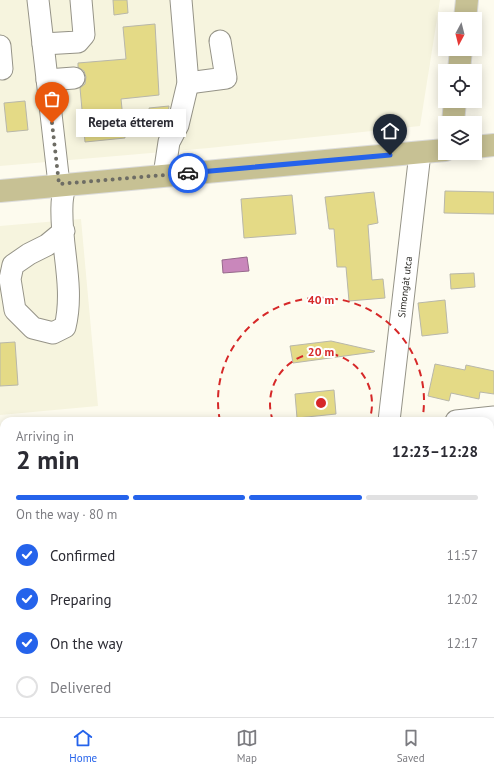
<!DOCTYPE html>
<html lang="en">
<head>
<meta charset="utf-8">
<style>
  body { margin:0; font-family:"PT Sans",sans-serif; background:#f7f7f7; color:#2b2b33; height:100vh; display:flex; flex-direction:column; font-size:15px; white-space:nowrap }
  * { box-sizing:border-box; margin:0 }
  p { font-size:13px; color:#7c7c81 }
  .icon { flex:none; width:22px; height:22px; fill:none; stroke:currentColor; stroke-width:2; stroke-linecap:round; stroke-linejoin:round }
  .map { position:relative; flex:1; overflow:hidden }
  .panel { position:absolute; left:0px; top:417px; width:494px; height:300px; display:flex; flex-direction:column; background:#fff; border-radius:12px 12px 0 0; box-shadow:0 2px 10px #0003 }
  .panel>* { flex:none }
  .needle { width:26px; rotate:187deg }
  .tools { position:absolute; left:438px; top:12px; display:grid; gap:8px }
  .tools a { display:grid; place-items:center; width:44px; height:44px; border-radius:0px; background:#fff; box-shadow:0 2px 10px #0003; font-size:20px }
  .pin { position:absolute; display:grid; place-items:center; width:34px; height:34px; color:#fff; margin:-41px -17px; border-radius:50% 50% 50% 0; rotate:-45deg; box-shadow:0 0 4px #0007 }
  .pin .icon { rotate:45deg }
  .courier { position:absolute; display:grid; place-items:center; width:40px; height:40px; margin:-20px; border:3px solid #2563eb; border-radius:50%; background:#fff; color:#222; box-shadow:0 1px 5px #0007 }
  .bubble { position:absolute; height:28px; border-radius:0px; background:#fff; box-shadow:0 2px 10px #0003; font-size:13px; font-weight:700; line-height:28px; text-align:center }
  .overview em { font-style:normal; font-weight:700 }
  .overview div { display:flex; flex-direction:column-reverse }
  .overview { display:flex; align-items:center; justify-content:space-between; height:68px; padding:0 16px }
  h1 { font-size:26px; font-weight:700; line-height:30px }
  .bar { display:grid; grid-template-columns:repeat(4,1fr); gap:6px 4px; align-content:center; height:48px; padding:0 16px }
  .bar i { height:5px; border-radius:3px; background:#e1e1e2 }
  .bar .on { background:#2563eb }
  .bar p { grid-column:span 4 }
  ol { padding:0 16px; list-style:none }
  li { display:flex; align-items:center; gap:12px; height:44px }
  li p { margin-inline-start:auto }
  li .icon { padding:4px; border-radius:50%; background:#2563eb; color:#fff; stroke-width:4 }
  li:last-child { color:#7c7c81 }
  li i { width:22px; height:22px; border:2px solid #e1e1e2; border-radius:50% }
  .tab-bar { display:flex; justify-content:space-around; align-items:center; height:56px; border-top:1px solid #e1e1e2; background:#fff; font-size:11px; color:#7c7c81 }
  .tab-bar a { display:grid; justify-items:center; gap:2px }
  .tab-bar .on { color:#2563eb }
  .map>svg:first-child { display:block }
</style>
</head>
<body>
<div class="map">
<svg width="494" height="717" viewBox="0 0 494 717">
  <rect width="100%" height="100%" fill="#fdfbee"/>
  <!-- built -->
  <path fill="#f6f4de" d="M0,0H440L420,126L209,148L0,166Z
    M81,219L98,406L0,415V226Z
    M4,568V713H337V717H0V569Z"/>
  <!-- water -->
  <path fill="#c987bb" stroke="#96688b" d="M247,257L249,271L223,273L222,260Z"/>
  <!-- building -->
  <path fill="#e4da86" stroke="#b8b7aa" d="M113,0H127L128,13L114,15Z
    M155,24L159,95L121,99L125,138L85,142L80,88L85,84L86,77L84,71L78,67V63L126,59L123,27Z
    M25,101L28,130L7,132L4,103Z
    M169,106L167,120L151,122L149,108Z
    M445,191L494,192V214L444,213Z
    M374,192L378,223L368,225L372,280L383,279L385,298L349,301L346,267H337L334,229H329L325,197Z
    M292,195L296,234L244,238L241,199Z
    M474,273L475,287L451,289L450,274Z
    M445,300L448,333L422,336L418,303Z
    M331,341L375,351L374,352L293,363L290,346Z
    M15,342L18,385L0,386V343Z
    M435,364L465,370L466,365L494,371V394L480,392L479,399L451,393L449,401L428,396Z
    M334,390L336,414L297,418L295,394Z"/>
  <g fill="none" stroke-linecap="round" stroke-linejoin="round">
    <!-- minor casing -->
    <g stroke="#959387" stroke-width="23">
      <g id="minor">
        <path d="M38,0L59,184"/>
        <path d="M43,44L78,42L84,35L81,0"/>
        <path d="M0,46L2,69"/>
        <path d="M47,80L74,78"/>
        <path d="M188,83L226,78L220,41"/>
        <path d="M164,175L169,142L178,125L188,83L181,0"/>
        <path d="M64,231L47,245L29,254L13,265L10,279L15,310L33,328L53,333L65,327C75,286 60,246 62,205C62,198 64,191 65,184"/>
        <path id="s1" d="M389,421L420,153"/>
        <path d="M456,421L494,417"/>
        <path d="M490,644H494"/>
        <path d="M0,685L4,687"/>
        <path d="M45,713L50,717"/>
        <path d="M348,717L351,713"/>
      </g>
    </g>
    <!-- major casing -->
    <g stroke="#dbdbda" stroke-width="24">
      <path id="major" d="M465,19L467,0
        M459,71L461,49
        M453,123L455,101
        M475,147L494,145
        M0,191L445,150"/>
    </g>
    <!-- minor -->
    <use href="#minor" stroke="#fff" stroke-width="21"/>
    <!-- major -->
    <use href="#major" stroke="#c7c194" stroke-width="22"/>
  </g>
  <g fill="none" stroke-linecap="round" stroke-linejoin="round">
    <!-- done -->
    <path stroke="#6d6c64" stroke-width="4" stroke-dasharray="0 7.2" d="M52,123L59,184L188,173"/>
    <!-- route -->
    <path stroke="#2563eb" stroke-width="5" d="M188,173L390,155"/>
  </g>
  <!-- distance rings -->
  <g fill="none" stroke="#d62828" stroke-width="2" stroke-dasharray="7 5">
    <path d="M273 421A51 51 0 1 1 369 421"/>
    <path d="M220 421A103 103 0 1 1 422 421"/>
  </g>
  <g text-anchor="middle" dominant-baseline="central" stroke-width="4" stroke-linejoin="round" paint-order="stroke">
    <!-- street labels -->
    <g font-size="10" fill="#201f1a" stroke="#fff">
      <text stroke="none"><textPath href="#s1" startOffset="135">Simongát utca</textPath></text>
    </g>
  </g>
  <circle cx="321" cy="403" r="6" fill="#d62828" stroke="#fff" stroke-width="2"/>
  <g font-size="12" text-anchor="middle" font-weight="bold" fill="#d62828" stroke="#fff" stroke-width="4" stroke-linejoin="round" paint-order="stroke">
    <text x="321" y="304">40 m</text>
    <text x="321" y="356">20 m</text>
  </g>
</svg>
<div class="tools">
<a><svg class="needle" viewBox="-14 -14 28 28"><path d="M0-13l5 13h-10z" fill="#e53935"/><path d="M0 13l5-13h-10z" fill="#7c7c81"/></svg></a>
<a><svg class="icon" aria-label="locate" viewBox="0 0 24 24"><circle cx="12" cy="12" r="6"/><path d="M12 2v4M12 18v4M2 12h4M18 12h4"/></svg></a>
<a><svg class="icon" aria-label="layers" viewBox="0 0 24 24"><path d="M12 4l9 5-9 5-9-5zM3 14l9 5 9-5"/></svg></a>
</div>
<div class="pin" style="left:52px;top:123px;background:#ea580c"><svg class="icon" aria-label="bag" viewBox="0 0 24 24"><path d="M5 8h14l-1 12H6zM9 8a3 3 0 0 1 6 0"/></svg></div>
<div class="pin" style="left:390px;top:155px;background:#1f2937"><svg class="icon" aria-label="home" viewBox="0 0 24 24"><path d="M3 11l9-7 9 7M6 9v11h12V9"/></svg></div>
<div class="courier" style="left:188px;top:173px"><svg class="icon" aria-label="car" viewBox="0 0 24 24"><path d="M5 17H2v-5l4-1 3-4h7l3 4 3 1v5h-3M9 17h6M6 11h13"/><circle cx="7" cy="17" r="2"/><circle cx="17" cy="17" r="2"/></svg></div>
<div class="bubble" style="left:76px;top:109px;width:110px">Repeta étterem</div>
<section class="panel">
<div class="overview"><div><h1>2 min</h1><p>Arriving in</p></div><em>12:23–12:28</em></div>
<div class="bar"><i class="on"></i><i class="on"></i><i class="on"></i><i></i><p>On the way · 80 m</p></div>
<ol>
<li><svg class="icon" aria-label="check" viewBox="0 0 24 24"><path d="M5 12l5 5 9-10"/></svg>Confirmed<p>11:57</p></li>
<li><svg class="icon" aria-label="check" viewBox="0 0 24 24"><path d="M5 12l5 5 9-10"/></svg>Preparing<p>12:02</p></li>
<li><svg class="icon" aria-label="check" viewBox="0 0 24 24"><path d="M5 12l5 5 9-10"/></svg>On the way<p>12:17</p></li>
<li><i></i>Delivered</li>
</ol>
</section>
</div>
<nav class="tab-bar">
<a class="on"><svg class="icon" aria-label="home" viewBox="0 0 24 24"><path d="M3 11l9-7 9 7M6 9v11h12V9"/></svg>Home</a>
<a><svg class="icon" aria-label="map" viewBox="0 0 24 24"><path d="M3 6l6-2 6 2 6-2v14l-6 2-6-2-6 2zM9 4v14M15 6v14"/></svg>Map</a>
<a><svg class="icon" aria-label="saved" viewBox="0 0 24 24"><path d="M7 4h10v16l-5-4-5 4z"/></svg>Saved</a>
</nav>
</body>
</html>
